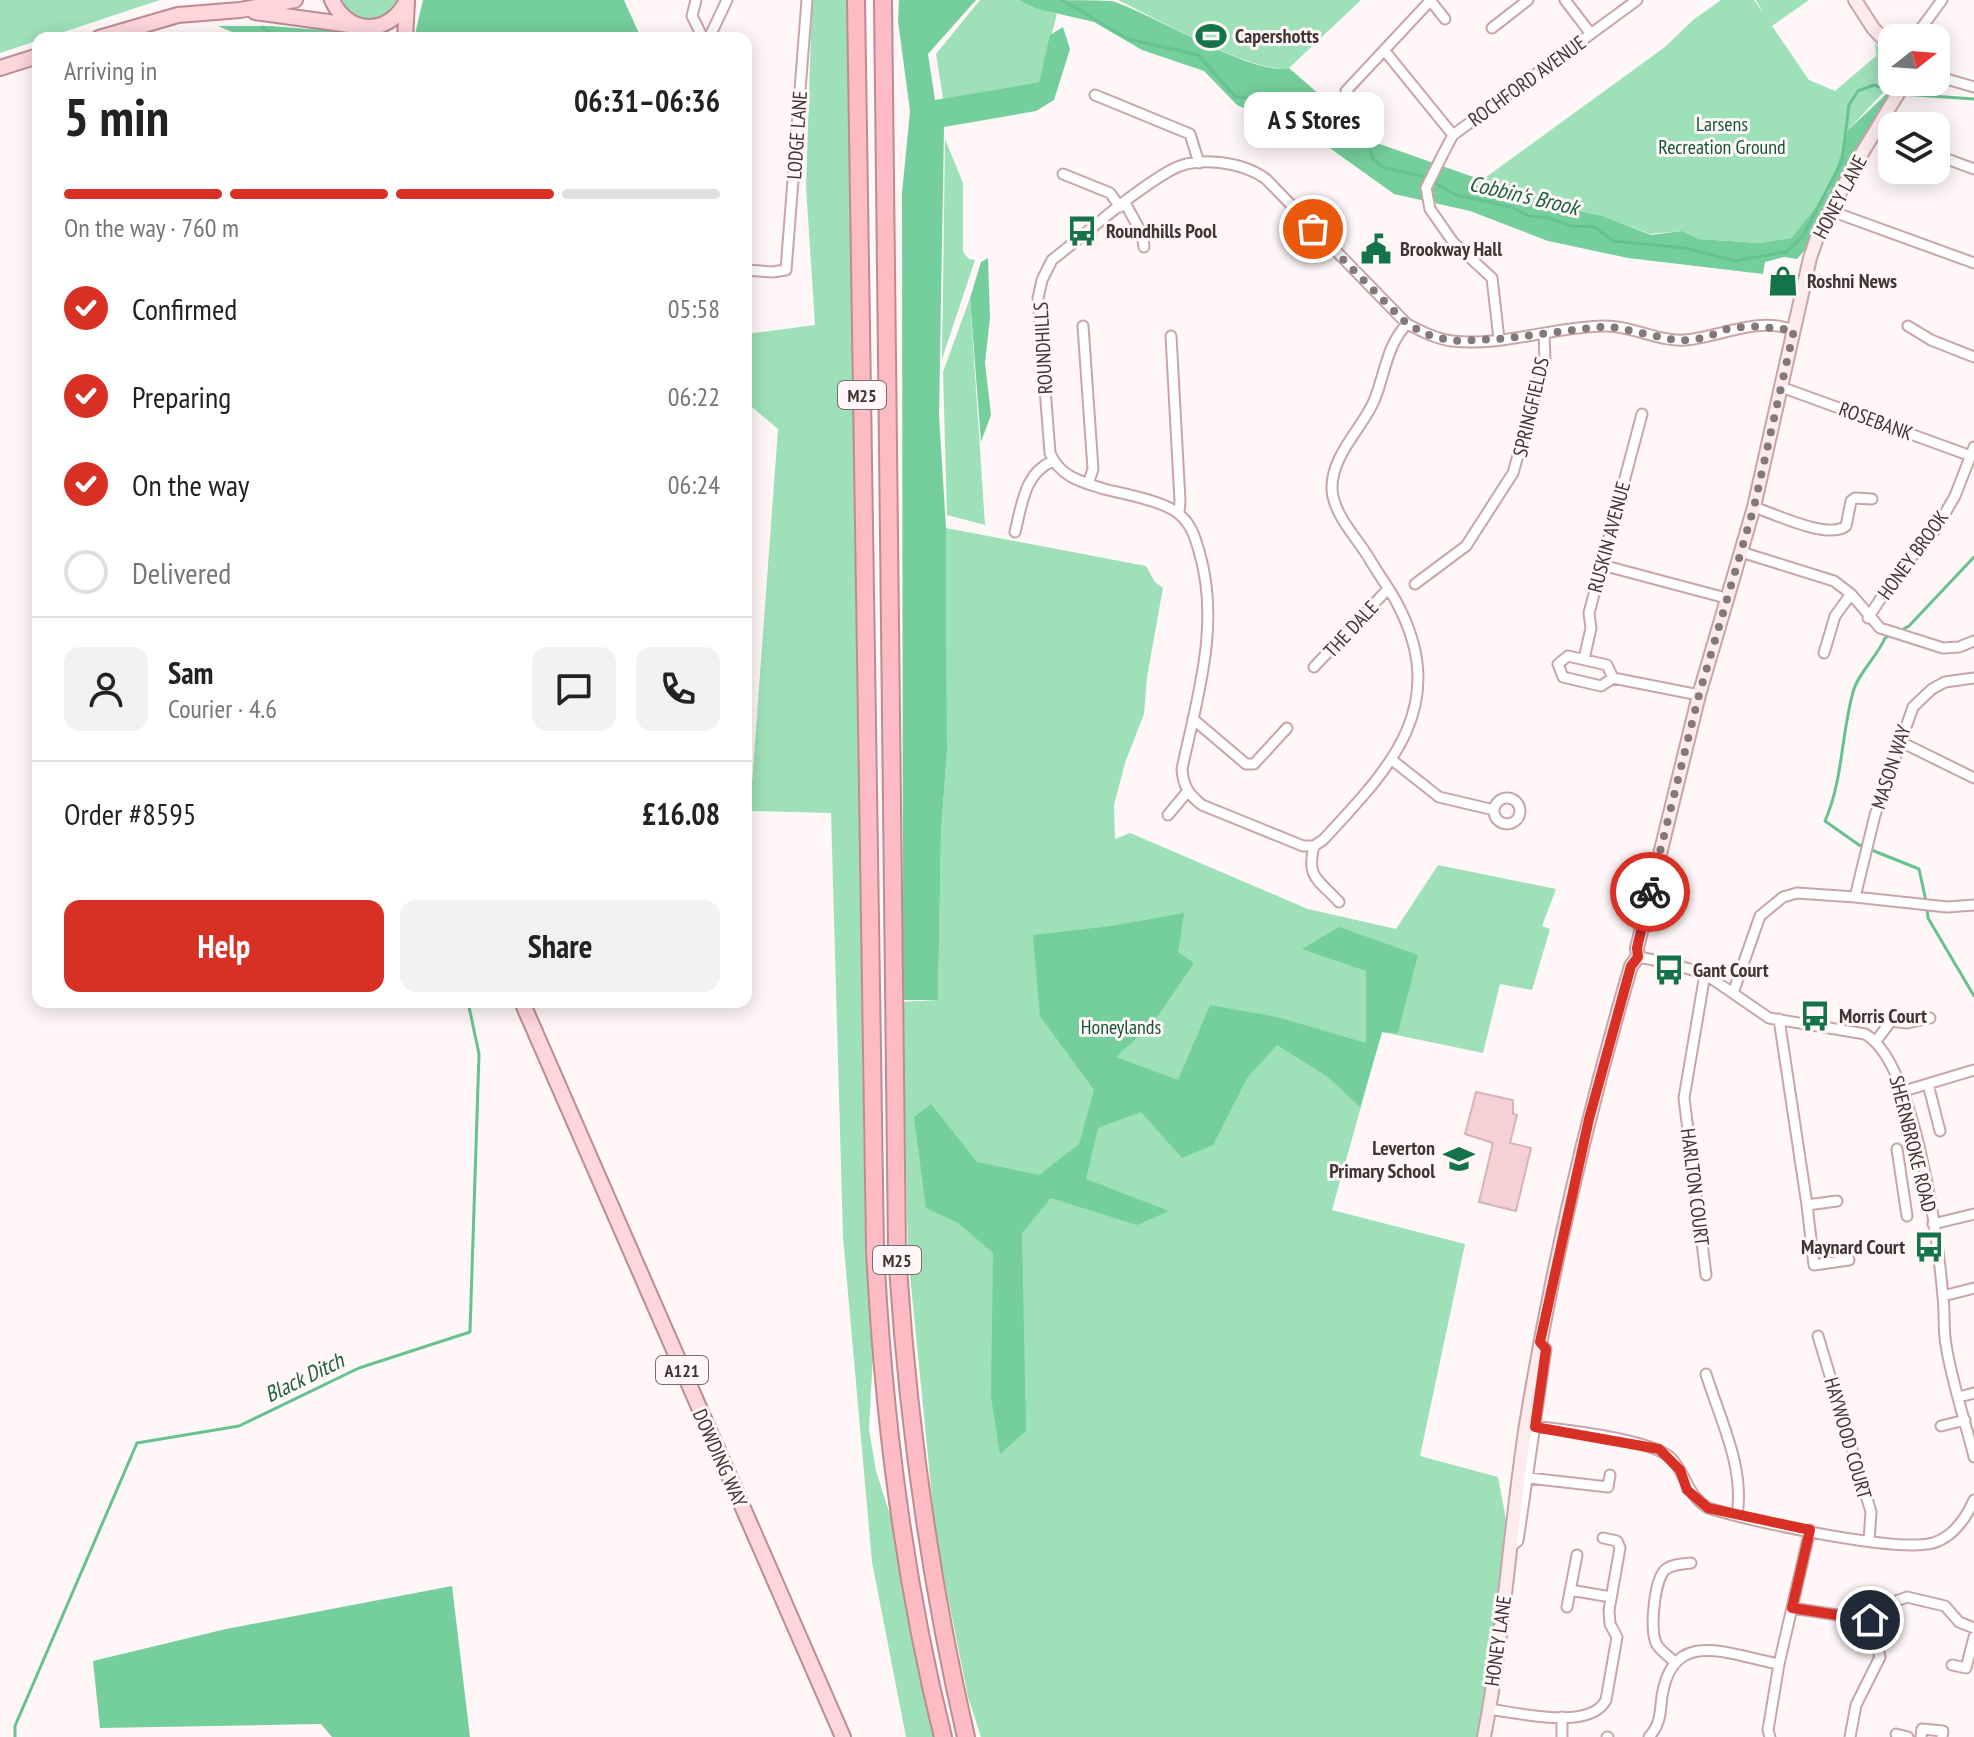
<!DOCTYPE html>
<html lang="en">
<head>
<meta charset="utf-8">
<style>
  body { margin:0; font-family:"PT Sans Narrow",sans-serif; background:#f2f2f2; color:#222; height:100vh; display:flex; flex-direction:column; font-size:30px; white-space:nowrap }
  * { box-sizing:border-box; margin:0 }
  p { font-size:26px; color:#767676 }
  .icon { flex:none; width:44px; height:44px; fill:none; stroke:currentColor; stroke-width:2; stroke-linecap:round; stroke-linejoin:round }
  .map { position:relative; flex:1; overflow:hidden }
  .sheet { position:absolute; left:32px; top:32px; width:720px; height:976px; display:flex; flex-direction:column; background:#fff; border-radius:16px; box-shadow:0 4px 20px #0003 }
  .sheet>* { flex:none }
  .needle { width:52px; rotate:73deg }
  .buttons { position:absolute; left:1878px; top:24px; display:grid; gap:16px }
  .buttons a { display:grid; place-items:center; width:72px; height:72px; border-radius:16px; background:#fff; box-shadow:0 4px 20px #0003; font-size:40px }
  .pin { position:absolute; display:grid; place-items:center; width:68px; height:68px; color:#fff; margin:-34px; border:4px solid #fff; border-radius:50%; box-shadow:0 2px 8px #0007 }
  .courier { position:absolute; display:grid; place-items:center; width:80px; height:80px; margin:-40px; border:6px solid #d93025; border-radius:50%; background:#fff; color:#222; box-shadow:0 2px 10px #0007 }
  .bubble { position:absolute; height:56px; border-radius:16px; background:#fff; box-shadow:0 4px 20px #0003; font-size:26px; font-weight:600; line-height:56px; text-align:center }
  .summary em { font-style:normal; font-weight:600 }
  .summary div { display:flex; flex-direction:column-reverse }
  .summary { display:flex; align-items:center; justify-content:space-between; height:136px; padding:0 32px }
  h1 { font-size:52px; font-weight:600; line-height:60px }
  .bar { display:grid; grid-template-columns:repeat(4,1fr); gap:12px 8px; align-content:center; height:96px; padding:0 32px }
  .bar i { height:10px; border-radius:6px; background:#e0e0e0 }
  .bar .on { background:#d93025 }
  .bar p { grid-column:span 4 }
  .line { display:flex; align-items:center; gap:20px; padding:0 32px; border-top:2px solid #e0e0e0 }
  .line div { flex:1 }
  .round { display:grid; place-items:center; flex:none; width:84px; height:84px; border-radius:16px; background:#f2f2f2 }
  ol { padding:0 32px; list-style:none }
  li { display:flex; align-items:center; gap:24px; height:88px }
  li p { margin-inline-start:auto }
  li .icon { padding:8px; border-radius:50%; background:#d93025; color:#fff; stroke-width:4 }
  li:last-child { color:#767676 }
  li i { width:44px; height:44px; border:4px solid #e0e0e0; border-radius:50% }
  .button { display:flex; gap:16px; margin-top:auto; padding:16px 32px }
  .button a { flex:1; height:92px; border-radius:16px; background:#d93025; color:#fff; font-size:32px; font-weight:600; line-height:92px; text-align:center }
  .button a+a { background:#f2f2f2; color:#222 }
  .map>svg:first-child { display:block }
</style>
</head>
<body>
<div class="map">
<svg width="1974" height="1737" viewBox="0 0 1974 1737">
  <rect width="100%" height="100%" fill="#fff7f8"/>
  <!-- green -->
  <path fill="#9ee1b9" d="M0,0H160L0,53Z
    M340,0H399C386,27 355,23 340,0Z
    M812,0H847L865,1234L873,1353L869,1429L876,1471L892,1521L936,1737H906L872,1562L843,1237L831,813L750,811L778,429L746,402V334L815,325L806,187Z
    M980,0H1017L1057,14L1039,82L943,99L936,54Z
    M1118,0H1361L1289,68C1258,76 1151,16 1118,0Z
    M1721,0H1754L1763,12L1756,0H1809L1772,26L1809,80L1835,91L1876,56L1875,43L1892,65L1893,82L1848,130L1829,191L1791,238L1760,243L1698,239L1682,231L1650,234L1603,216L1532,201L1478,183L1665,47L1693,20Z
    M945,139L963,183V252L969,259L975,260L942,359Z
    M970,298L985,525L947,515L943,372Z
    M946,528L1146,566L1155,582L1163,588L1147,677L1144,714L1125,763L1114,805L1115,839L1130,833L1308,909L1396,929L1438,865L1556,889L1542,926L1550,929L1532,990L1500,984L1483,1053L1382,1032L1332,1210L1465,1244L1420,1456L1498,1477L1511,1546L1480,1737H981L968,1697L936,1537L908,1255L902,1002L938,1000L941,833L947,751Z"/>
  <!-- forest -->
  <path fill="#74cf9c" d="M423,0H624L641,38H414Z
    M899,0H976L928,54L935,100L1039,82L1050,35L1063,27L1070,49L1054,100L1036,111L944,127L939,416L946,528L947,751L941,833L938,1000H903L902,193L910,111L898,21Z
    M1018,0C1041,0 1092,0 1112,1C1151,13 1254,77 1289,68L1374,142L1479,179L1474,184L1532,201L1603,216L1651,235L1682,231L1698,239L1760,243L1791,238L1829,191L1848,130L1895,86L1898,88L1805,250L1797,259L1784,257L1765,262L1763,274L1628,258L1548,241L1470,211L1394,194L1320,141L1237,105L1204,71L1142,50L1094,22L1038,9Z
    M218,26H270L347,32L356,38H246Z
    M988,258L990,318L985,363L991,415L981,442L970,298L981,262Z
    M1184,913L1178,952L1194,963L1153,1023L1116,1057L1178,1080L1210,1005L1277,1017L1366,1043V971L1302,949L1339,927L1418,955L1398,1033L1382,1032L1360,1107L1328,1077L1277,1045L1247,1078L1213,1145L1182,1158L1141,1112L1098,1128L1086,1179L1169,1211L1137,1225L1051,1198L1022,1233L1026,1431L1000,1454L991,1397L993,1253L958,1223L926,1208L914,1117L931,1104L977,1162L1039,1175L1079,1144L1094,1090L1040,1016L1033,935L1111,926Z
    M452,1586L470,1737H332L321,1724L100,1728L93,1661L226,1629Z"/>
  <g fill="none" stroke-linecap="round" stroke-linejoin="round">
    <!-- stream -->
    <path stroke="#67c290" stroke-width="3" d="M1062,0L1128,39L1198,55L1236,97L1276,101L1298,111L1321,112L1329,127L1347,129L1369,146L1373,159L1384,168L1422,176L1456,195L1511,207L1529,216L1549,218L1571,226L1595,227L1613,241L1686,248L1735,261L1786,252L1803,236L1842,161L1849,105L1858,91L1874,85L1895,92
      M262,27L277,38
      M1902,94L1974,99
      M1900,631L1909,626L1974,557
      M1893,634L1885,638C1877,657 1858,673 1853,692C1841,736 1843,780 1825,821L1859,845L1919,869L1926,901
      M1927,908L1928,918L1974,996
      M15,1737V1726L137,1443L239,1426L359,1368L470,1332L479,1054L468,1002"/>
  </g>
  <!-- building -->
  <path fill="#f5d0d5" stroke="#d7b3b8" stroke-width="2" d="M1476,1092L1513,1100V1114L1517,1115L1510,1143L1531,1148L1516,1211L1479,1202L1493,1143L1465,1134Z"/>
  <g fill="none" stroke-linecap="round" stroke-linejoin="round">
    <!-- street casing -->
    <g stroke="#c9a5aa" stroke-width="13">
      <path id="street" d="M696,0L692,16L703,38
        M1430,0L1445,19
        M1565,0L1591,34
        M1492,28L1528,0
        M709,38L727,0
        M1914,38L1942,0
        M1384,50L1453,135
        M1936,76L1974,87
        M1346,91L1430,1
        M1095,95L1190,134L1199,163
        M1876,133L1892,139
        M1936,155L1974,169
        M1063,174L1110,193L1120,207
        M1125,203L1142,234L1144,247
        M1831,211L1974,263
        M746,270L772,272L786,270L807,0
        M1407,324C1386,346 1385,375 1374,401C1361,430 1331,456 1332,489C1333,514 1357,538 1369,558C1378,574 1390,589 1398,605C1451,707 1389,769 1323,840L1314,846H1303L1202,805C1189,795 1183,786 1182,769C1197,698 1221,624 1199,551C1195,537 1191,524 1179,514C1164,501 1124,494 1104,489C1081,482 1059,476 1050,453L1038,298L1042,280L1052,260C1091,230 1129,194 1171,170C1197,155 1243,162 1266,179L1407,324C1421,331 1436,339 1452,341C1503,347 1555,326 1606,326C1633,326 1659,342 1685,340C1721,337 1756,316 1794,330
        M1083,326L1093,469L1088,484
        M1908,326L1931,340L1974,357
        M1171,336L1180,501L1179,513
        M1499,339L1492,278L1453,242L1430,209L1426,188L1444,152L1453,135L1637,0
        M1781,387L1971,456
        M1754,507C1775,514 1828,540 1846,526L1851,501L1855,498L1872,499
        M1015,532C1022,505 1024,473 1053,461
        M1741,552L1834,581L1851,594L1880,628L1943,648L1959,647L1974,641
        M1602,565L1726,598
        M1415,584L1466,546L1513,473L1545,360L1544,334
        M1868,618L1896,575L1936,529L1955,496L1974,447
        M1824,653L1835,616L1851,594
        M1584,659L1591,628L1589,613L1642,414
        M1314,667L1387,590
        M1613,678L1607,665L1568,656L1558,664L1563,677L1601,686L1613,678L1699,695
        M1193,719L1246,764H1254L1287,728
        M1899,741L1974,778
        M1392,760L1439,797L1494,810
        M1494 811a13 13 0 1 1 26 0a13 13 0 1 1-26 0Z
        M1168,815L1188,791
        M1314,846C1306,878 1318,879 1339,902
        M1855,897L1947,907L1974,905
        M1638,957L1670,963L1705,974L1769,1018L1865,1034C1915,1062 1938,1239 1943,1297C1945,1313 1943,1329 1946,1345C1952,1383 1965,1420 1974,1457
        M1705,974L1684,1098L1706,1275
        M1733,993L1760,916L1783,897L1797,893L1855,897L1875,815L1913,707L1932,689L1945,682L1974,678
        M1779,1019L1807,1205L1837,1201
        M1876,1041L1891,1021L1907,1023L1930,1018
        M1928,1084L1940,1131
        M1904,1091L1974,1070
        M1897,1149L1907,1216
        M1807,1205L1814,1265L1849,1260
        M1933,1224L1974,1214
        M1943,1296L1974,1288
        M1818,1336L1871,1512L1869,1541
        M1706,1374C1720,1419 1745,1468 1737,1515
        M1959,1397L1974,1393
        M1526,1426C1555,1428 1654,1439 1672,1459C1687,1476 1687,1495 1708,1508C1751,1521 1894,1553 1933,1543C1953,1537 1966,1518 1974,1500
        M1941,1426L1965,1420
        M1529,1478L1608,1487L1610,1475
        M1511,1546L1518,1541L1546,1349L1540,1342
        M1570,1590L1611,1597
        M1567,1607L1577,1555
        M1792,1608L1870,1620L1891,1603L1907,1597L1945,1606L1959,1622L1974,1628
        M1673,1661C1668,1655 1659,1650 1656,1643C1650,1628 1654,1579 1666,1569C1673,1564 1682,1564 1691,1563
        M1952,1665L1966,1668L1974,1637
        M1489,1709C1519,1713 1590,1731 1606,1700L1617,1637L1610,1624L1609,1610L1620,1548L1617,1541L1603,1538
        M1896,1734L1908,1737
        M1562,1737V1717
        M1607,1737H1608
        M1649,1737C1661,1724 1660,1712 1662,1696C1673,1626 1729,1655 1779,1664
        M1770,1737L1768,1730L1779,1664L1810,1530
        M1850,1737L1856,1705L1880,1657L1870,1620
        M1921,1737L1922,1729L1943,1731L1942,1737"/>
    </g>
    <!-- secondary casing -->
    <g stroke="#c9a5aa" stroke-width="16">
      <path id="secondary" d="M1855,0L1873,28L1892,48
        M1484,1737C1504,1634 1510,1529 1526,1425C1551,1271 1587,1116 1631,966L1638,957L1637,948L1699,695L1754,507L1810,258L1819,232L1853,168L1905,82"/>
    </g>
    <!-- primary casing -->
    <g stroke="#bc8c92" stroke-width="18">
      <path id="primary" d="M332,0C348,36 390,36 407,0
        M255,12L357,26
        M99,38L178,15L240,10L295,0
        M405,38L407,2
        M0,68L38,56
        M522,1002L843,1737"/>
    </g>
    <!-- highway casing -->
    <g stroke="#bc8c92" stroke-width="20">
      <path id="highway" d="M856,0L875,1249C883,1413 903,1577 943,1737
        M883,0L897,1252C907,1416 929,1577 966,1737"/>
    </g>
    <!-- street -->
    <use href="#street" stroke="#fff" stroke-width="9"/>
    <!-- secondary -->
    <use href="#secondary" stroke="#feebed" stroke-width="12"/>
    <!-- primary -->
    <use href="#primary" stroke="#fed6dc" stroke-width="14"/>
    <!-- highway -->
    <use href="#highway" stroke="#fdbbc4" stroke-width="16"/>
  </g>
  <g fill="none" stroke-linecap="round" stroke-linejoin="round">
    <!-- done -->
    <path stroke="#85787a" stroke-width="8" stroke-dasharray="0 14.4" d="M1313,229L1407,324L1431,336L1453,341L1499,339L1608,326L1679,341L1704,338L1727,329L1750,326L1794,330L1754,507L1699,695L1650,892"/>
    <!-- route -->
    <path stroke="#d93025" stroke-width="10" d="M1650,892L1637,948L1638,957L1631,966L1589,1119L1540,1342L1546,1349L1535,1427L1659,1449L1680,1470L1687,1490L1708,1508L1810,1530L1792,1608L1870,1620"/>
  </g>
  <!-- icons -->
  <defs>
    <g id="stadium-bare" transform="scale(2.4)"><path d="M0-5a6.5 5 0 1 0 0 10a6.5 5 0 1 0 0-10ZM-3.5-1.8h7v3.6h-7Z" fill="#157349" stroke="#fff7f8" stroke-width="2.5" paint-order="stroke"/></g>
    <g id="bus-bare" transform="scale(2.4)"><path d="M-5-6H5V4H4V6H2V4H-2V6H-4V4H-5ZM-3.5-4V0h7V-4ZM-3.5 1.2v1.5H-2V1.2ZM2 1.2v1.5H3.5V1.2Z" fill="#157349" stroke="#fff7f8" stroke-width="2.5" paint-order="stroke"/></g>
    <g id="civic-bare" transform="scale(2.4)"><path d="M-.6-6.5H3V-4.5H.6V-3L4-1V1h2V6H-6V1h2V-1L-.6-3ZM-1.2 2.5V6h2.4V2.5Z" fill="#157349" stroke="#fff7f8" stroke-width="2.5" paint-order="stroke"/></g>
    <g id="shop-bare" transform="scale(2.4)"><path d="M-5-2.5h2.3a2.7 3.5 0 0 1 5.4 0H5L5.5 6h-11ZM-1.5-2.5h3a1.5 2.3 0 0 0-3 0Z" fill="#157349" stroke="#fff7f8" stroke-width="2.5" paint-order="stroke"/></g>
    <g id="school-bare" transform="scale(2.4)"><path d="M0-5L7-2L0 1L-7-2ZM-4 1L0 2.5L4 1V4Q0 6-4 4Z" fill="#157349" stroke="#fff7f8" stroke-width="2.5" paint-order="stroke"/></g>
  </defs>
  <g fill-rule="evenodd">
    <use href="#stadium-bare" x="1211" y="36"/>
    <use href="#bus-bare" x="1082" y="231"/>
    <use href="#civic-bare" x="1376" y="249"/>
    <use href="#shop-bare" x="1783" y="281"/>
    <use href="#bus-bare" x="1669" y="970"/>
    <use href="#bus-bare" x="1815" y="1016"/>
    <use href="#school-bare" x="1459" y="1159"/>
    <use href="#bus-bare" x="1929" y="1247"/>
  </g>
  <g text-anchor="middle" dominant-baseline="central" stroke-width="6" stroke-linejoin="round" paint-order="stroke">
    <!-- shield labels -->
    <g fill="#fff7f8" stroke="#7b6e70" stroke-width="2">
      <rect x="838" y="381" width="48" height="28" rx="6"/>
      <rect x="873" y="1246" width="48" height="28" rx="6"/>
      <rect x="656" y="1356" width="52" height="28" rx="6"/>
    </g>
    <g font-size="18" font-weight="bold" fill="#433436">
      <text x="862" y="395">M25</text>
      <text x="897" y="1260">M25</text>
      <text x="682" y="1370">A121</text>
    </g>
    <!-- poi labels -->
    <g font-size="20" font-weight="bold" fill="#433436" stroke="#fff7f8" text-anchor="start">
      <text x="1235" y="36">Capershotts</text>
      <text x="1106" y="231">Roundhills Pool</text>
      <text x="1400" y="249">Brookway Hall</text>
      <text x="1807" y="281">Roshni News</text>
      <text x="1693" y="970">Gant Court</text>
      <text x="1839" y="1016">Morris Court</text>
      <text x="1435" y="1148" text-anchor="end">Leverton<tspan x="1435" dy="23">Primary School</tspan></text>
      <text x="1905" y="1247" text-anchor="end">Maynard Court</text>
    </g>
    <!-- street labels -->
    <g font-size="20" fill="#433436" stroke="#fff7f8">
      <text transform="translate(1527 81) rotate(-36)">ROCHFORD AVENUE</text>
      <text transform="translate(797 135) rotate(-86)">LODGE LANE</text>
      <text transform="translate(1840 197) rotate(-62)">HONEY LANE</text>
      <text transform="translate(1043 348) rotate(-93)">ROUNDHILLS</text>
      <text transform="translate(1531 407) rotate(-77)">SPRINGFIELDS</text>
      <text transform="translate(1876 421) rotate(20)">ROSEBANK</text>
      <text transform="translate(1609 537) rotate(-75)">RUSKIN AVENUE</text>
      <text transform="translate(1913 555) rotate(-54)">HONEY BROOK</text>
      <text transform="translate(1351 629) rotate(-47)">THE DALE</text>
      <text transform="translate(1891 767) rotate(-72)">MASON WAY</text>
      <text transform="translate(1913 1144) rotate(76)">SHERNBROKE ROAD</text>
      <text transform="translate(1695 1187) rotate(83)">HARLTON COURT</text>
      <text transform="translate(1848 1438) rotate(74)">HAYWOOD COURT</text>
      <text transform="translate(720 1458) rotate(66)">DOWDING WAY</text>
      <text transform="translate(1498 1641) rotate(-82)">HONEY LANE</text>
    </g>
    <!-- park labels -->
    <g font-size="20" fill="#115736" stroke="#fff7f8">
      <text x="1722" y="124">Larsens<tspan x="1722" dy="23">Recreation Ground</tspan></text>
      <text x="1121" y="1027">Honeylands</text>
    </g>
    <!-- water labels -->
    <g font-size="22" font-style="italic" fill="#1e603f" stroke="#fff7f8">
      <text transform="translate(1524 195) rotate(13)">Cobbin's Brook</text>
      <text transform="translate(304 1377) rotate(-26)">Black Ditch</text>
    </g>
  </g>
</svg>
<div class="buttons">
<a><svg class="needle" viewBox="-14 -14 28 28"><path d="M0-13l5 13h-10z" fill="#e53935"/><path d="M0 13l5-13h-10z" fill="#767676"/></svg></a>
<a><svg class="icon" aria-label="layers" viewBox="0 0 24 24"><path d="M12 4l9 5-9 5-9-5zM3 14l9 5 9-5"/></svg></a>
</div>
<div class="pin" style="left:1313px;top:229px;background:#ea580c"><svg class="icon" aria-label="bag" viewBox="0 0 24 24"><path d="M5 8h14l-1 12H6zM9 8a3 3 0 0 1 6 0"/></svg></div>
<div class="pin" style="left:1870px;top:1620px;background:#1f2937"><svg class="icon" aria-label="home" viewBox="0 0 24 24"><path d="M3 11l9-7 9 7M6 9v11h12V9"/></svg></div>
<div class="courier" style="left:1650px;top:892px"><svg class="icon" aria-label="bike" viewBox="0 0 24 24"><circle cx="6" cy="16" r="4"/><circle cx="18" cy="16" r="4"/><path d="M6 16l4-8h5l3 8M10 8l3 8H6M13 5h3"/></svg></div>
<div class="bubble" style="left:1244px;top:92px;width:140px">A S Stores</div>
<section class="sheet">
<div class="summary"><div><h1>5 min</h1><p>Arriving in</p></div><em>06:31–06:36</em></div>
<div class="bar"><i class="on"></i><i class="on"></i><i class="on"></i><i></i><p>On the way · 760 m</p></div>
<ol>
<li><svg class="icon" aria-label="check" viewBox="0 0 24 24"><path d="M5 12l5 5 9-10"/></svg>Confirmed<p>05:58</p></li>
<li><svg class="icon" aria-label="check" viewBox="0 0 24 24"><path d="M5 12l5 5 9-10"/></svg>Preparing<p>06:22</p></li>
<li><svg class="icon" aria-label="check" viewBox="0 0 24 24"><path d="M5 12l5 5 9-10"/></svg>On the way<p>06:24</p></li>
<li><i></i>Delivered</li>
</ol>
<div class="line" style="height:144px"><a class="round"><svg class="icon" aria-label="person" viewBox="0 0 24 24"><circle cx="12" cy="8" r="4"/><path d="M4 21q1-7 8-7t8 7"/></svg></a><div><b>Sam</b><p>Courier · 4.6</p></div><a class="round"><svg class="icon" aria-label="chat" viewBox="0 0 24 24"><path d="M4 5h16v11H9l-5 4z"/></svg></a><a class="round"><svg class="icon" aria-label="phone" viewBox="0 0 24 24"><path d="M5 4h4l2 5-3 2q2 4 5 5l2-3 5 2v4C11 20 4 13 5 4z"/></svg></a></div>
<div class="line" style="height:104px"><div>Order #8595</div><b>£16.08</b></div>
<div class="button"><a>Help</a><a>Share</a></div>
</section>
</div>
</body>
</html>
